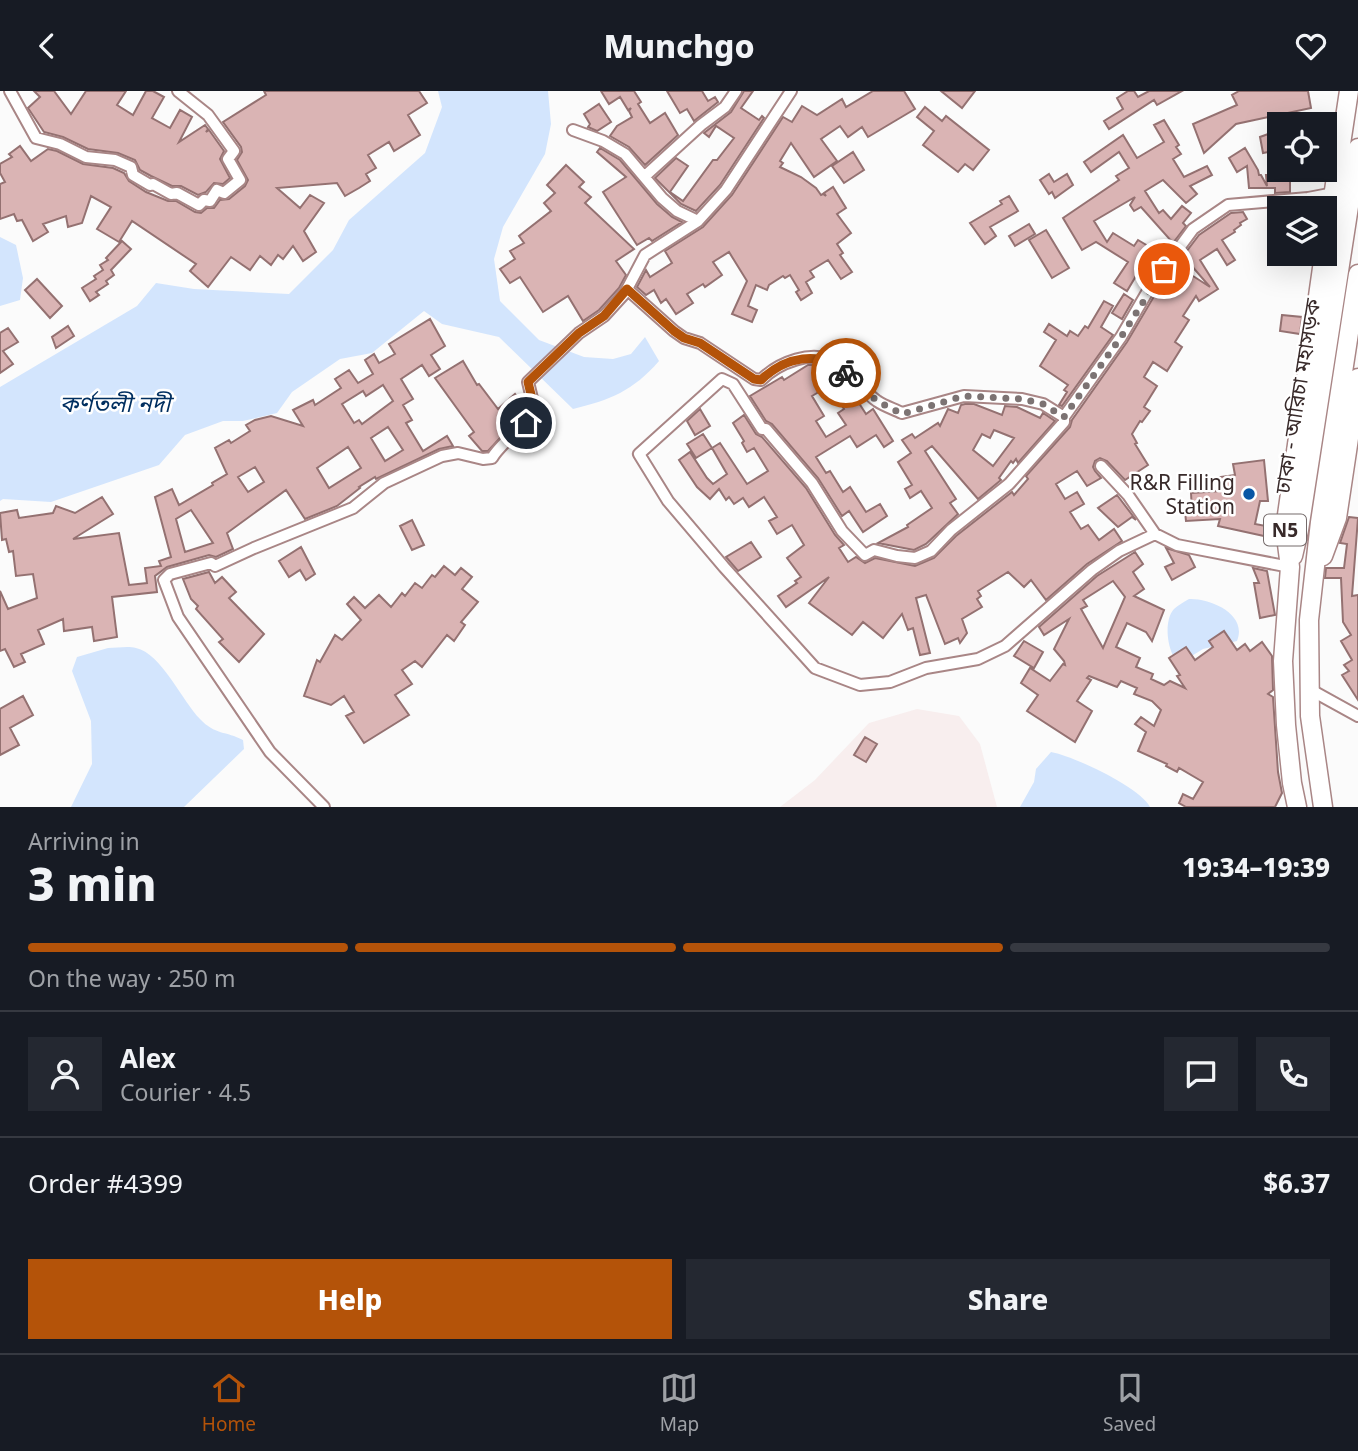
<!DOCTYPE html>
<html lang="en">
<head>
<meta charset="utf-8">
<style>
  body { margin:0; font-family:"Noto Sans","Noto Sans Bengali",sans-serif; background:#242831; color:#f1f3f6; height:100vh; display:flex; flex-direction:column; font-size:26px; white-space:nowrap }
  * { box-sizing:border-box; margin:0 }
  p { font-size:23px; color:#9ea1a6 }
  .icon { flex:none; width:38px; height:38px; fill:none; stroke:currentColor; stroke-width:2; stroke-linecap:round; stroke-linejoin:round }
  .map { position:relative; height:716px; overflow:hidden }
  .side { display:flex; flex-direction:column; background:#171b24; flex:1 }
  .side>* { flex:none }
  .tools { position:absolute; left:1267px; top:21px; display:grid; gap:14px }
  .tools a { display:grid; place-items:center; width:70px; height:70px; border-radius:0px; background:#171b24; box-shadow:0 7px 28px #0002; font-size:35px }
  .pin { position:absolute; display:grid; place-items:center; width:60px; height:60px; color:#fff; margin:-30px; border:4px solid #fff; border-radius:50%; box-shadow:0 2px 7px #0007 }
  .courier { position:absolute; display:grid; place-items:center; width:70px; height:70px; margin:-35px; border:5px solid #b45309; border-radius:50%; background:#fff; color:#222; box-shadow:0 2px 9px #0007 }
  .summary em { font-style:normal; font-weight:800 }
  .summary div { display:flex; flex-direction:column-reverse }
  .summary { display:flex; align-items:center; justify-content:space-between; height:119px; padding:0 28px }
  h1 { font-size:46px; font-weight:800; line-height:52px }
  .bar { display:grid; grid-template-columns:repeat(4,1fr); gap:10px 7px; align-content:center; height:84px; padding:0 28px }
  .bar i { height:9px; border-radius:5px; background:#363941 }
  .bar .current { background:#b45309 }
  .bar p { grid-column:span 4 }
  .line { display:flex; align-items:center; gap:18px; padding:0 28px; border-top:2px solid #363941 }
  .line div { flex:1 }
  .round { display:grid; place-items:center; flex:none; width:74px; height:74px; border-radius:0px; background:#242831 }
  .action { display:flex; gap:14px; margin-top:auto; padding:14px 28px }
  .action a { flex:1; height:80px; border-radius:0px; background:#b45309; color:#fff; font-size:28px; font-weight:800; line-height:80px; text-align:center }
  .action a+a { background:#242831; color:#f1f3f6 }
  header { display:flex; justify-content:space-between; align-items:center; height:91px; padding:0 28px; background:#171b24; font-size:32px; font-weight:800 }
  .tab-bar { display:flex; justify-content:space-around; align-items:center; height:98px; border-top:2px solid #363941; background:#171b24; font-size:19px; color:#9ea1a6 }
  .tab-bar a { display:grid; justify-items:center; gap:4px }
  .tab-bar .current { color:#b45309 }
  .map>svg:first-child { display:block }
</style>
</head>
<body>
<header><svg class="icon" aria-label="back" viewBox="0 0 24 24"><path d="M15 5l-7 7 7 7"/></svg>Munchgo<svg class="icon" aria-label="heart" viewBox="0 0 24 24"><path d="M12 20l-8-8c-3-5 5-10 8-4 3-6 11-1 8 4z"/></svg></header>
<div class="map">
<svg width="1358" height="716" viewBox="0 0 1358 716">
  <rect width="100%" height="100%" fill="#fbfbfb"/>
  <!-- built -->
  <path fill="#f8eeee" d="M917,618L959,625L980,653L997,716H780L815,689L869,632Z"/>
  <!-- water -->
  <path fill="#d3e5fd" d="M438,0H548L551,33L545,63L503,136L494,168L500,210L539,249L584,266L613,268L631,263L645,246L659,270C633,300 610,309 573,318L499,246L442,233L424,220L372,262L340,268L292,301L277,322L243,330H223L185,344L159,374L51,411L3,408L0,410V296L137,215L156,192L194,198L289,203L333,159L349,129L425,62L442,16Z
    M0,146L16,154L23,187L20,209L0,215Z
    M1189,508C1210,507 1248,523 1237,550L1203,558L1190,566H1174C1167,555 1164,529 1174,518C1178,514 1184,511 1189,508Z
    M108,557C117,557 128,555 136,557C161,562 183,611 200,628C215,644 226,640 243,649L244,658L184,716H71L92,673L91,630L72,580L77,566Z
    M1051,661C1073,665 1140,696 1150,716H1020L1034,691L1036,678Z"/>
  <!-- building -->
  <path fill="#dab4b4" stroke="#947171" stroke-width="2" fill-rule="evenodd" d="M34,0H54L71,23L86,0H126L117,14L133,24L146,0H153L164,6L152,27L170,37L180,19L192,26L179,51L205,34L208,38L206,41L209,39L224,60L220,68L230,87L223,93L214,92L206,101L198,104L181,95H172L151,85L140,79L135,69L118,62L88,58L63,46L44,41L28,17L40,6Z
    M264,0H419L427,12L408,24L420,44L394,60L389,51L368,64L376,77L366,83L370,90L359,97L345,105L337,92L277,97L300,117L310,104L324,112L304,140L316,161L303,170L293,155L283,168L278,164L271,174L260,165L250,179L231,166L208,196L190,180L196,173L132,130L119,151L97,138L111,116L91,105L82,132L68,136L66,125L43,133L48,141L33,150L22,129L17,130L14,123L0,128V93L5,91L0,82V73L12,66L9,63L20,55L31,70L48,58L57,60L83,73L113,77L124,82L129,90L146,101L168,110H176L195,121L201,122L207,117H214L220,109L229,108L245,95L248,89L237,69L242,61L241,56L223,31L266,4Z
    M601,0H634L641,11L638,13L650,32L665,22L678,44L645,74L629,56L610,45L617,35L632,26L629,20L631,17L628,19L620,6L609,13Z
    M667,0H702L708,10L715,6L718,11L694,30L687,18L680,22Z
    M744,0H753L741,17L759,29L762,25L764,27L720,94L696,120L681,113L655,87L676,67L688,75L670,101L683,110L713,69H717L734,47L716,35L709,46L704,42L731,21Z
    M873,0H904L915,18L868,46L862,36L848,46L840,35L821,48L837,70L814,86L791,52L780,70L783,72L780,76L801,86L816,97L821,104L823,103L826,105L824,102L833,96L846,117L837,123L851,142L837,153L843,162L840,164L852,181L841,188L828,169L810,180L814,186L806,191L812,202L801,209L796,201L799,199L790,184L785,187L783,185L769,194L767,199L756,194L748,215L757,219L752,231L732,223L747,190L729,161L713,171L722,184L705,196L703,193L687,203L693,212L676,223L666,208L661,212L654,199L646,204L637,196L646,179L650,186L672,172L665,160L703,136L732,104L783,26L792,31L802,15L817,24L842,8L846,16Z
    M941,0H975L962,17Z
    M1128,0H1134L1138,6L1149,0H1182L1157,14L1154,9L1109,38L1104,30L1123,18L1117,7Z
    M1239,0H1308L1311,17L1236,33L1204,62L1193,33L1237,14L1232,4Z
    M599,13L611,31L597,40L588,36L590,33L584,23Z
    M925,16L942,30L946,25L989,59L973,79L965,73L958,81L923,54L934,40L917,26Z
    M1164,29L1179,54L1176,56L1181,63L1173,68L1184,86L1207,75L1212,84L1190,95L1197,103L1186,112L1163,89L1145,100L1159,122L1163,119L1171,128L1182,115L1191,122L1183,132L1186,135L1173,152L1141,116L1134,120L1130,114L1135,106L1094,130L1107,151L1113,142L1134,155L1138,149L1153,158L1148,164L1159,171L1144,191L1136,185L1127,200L1114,192L1128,171L1096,151L1082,159L1063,127L1119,89L1116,85L1129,77L1119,61L1091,81L1084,71L1123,44L1137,67L1164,51L1154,34Z
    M1279,39V59L1263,62L1260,46Z
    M600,57L620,69L657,113L672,126L682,131L652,150L649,147L637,154L603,101L626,86L597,61Z
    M1245,57L1258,79L1259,84H1261L1267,95L1266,84H1280L1279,79H1290V101L1275,102V97H1249L1247,75L1237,81L1229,67Z
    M853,61L864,79L844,92L832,75Z
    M566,74L584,91L579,96L591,106L585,112L634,158L616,170L626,184L619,197L599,219L583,230L568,205L543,221L520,186L510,192L500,178L515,168L510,160L524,152L519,145L551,120L544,112L555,102L547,94Z
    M1049,83L1054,91L1067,83L1073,94L1055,107L1052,101L1049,103L1040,89Z
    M1009,105L1018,120L990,136L996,145L985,153L970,132L1002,113L1000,110Z
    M1243,121L1247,128L1240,132L1241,134L1234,139L1235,141L1222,149L1235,169L1227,174L1217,158L1200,169L1218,198L1199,210L1196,205L1183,225L1189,229L1175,251L1182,256L1167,280L1153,271L1144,286L1157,295L1144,316L1150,320L1142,331L1140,330L1132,343L1137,352L1135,353L1148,374L1125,389L1107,370L1100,367L1095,370L1093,376L1095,380L1101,387L1087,395L1077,380L1056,393L1065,408L1077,401L1084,413L1070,421L1081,438L1088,434L1099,449L1114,438L1122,450L1087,473L1046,509L1031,489L1024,496L1008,481L978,500L981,505L977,508L982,516L962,528L967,542L960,552L958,547L945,553L926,504L916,507L930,562L920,564L913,537L908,539L902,523L883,547L863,531L852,544L809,512L829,486L786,516L778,505L797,492L795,490L801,486L787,467L804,454L792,434L777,443L769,430L777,426L764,406L749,416L743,407L734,413L729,406L726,409L719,398L710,408L697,396L679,369L690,361L707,387L713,393L727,383L712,357L720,352L747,393L768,380L754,357L747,361L742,352L744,350L733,332L744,324L756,343L762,346L806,397L835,444L844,454L839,457L848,471L856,466L865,472L875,467L915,475L934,467L956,445L1012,401L1014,404L1028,388L1026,385L1070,336L1072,329L1127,251L1156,202L1176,174L1210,196L1183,165L1199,144L1231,122Z
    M1029,133L1035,143L1015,155L1009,145Z
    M1046,139L1069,177L1052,187L1029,149Z
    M122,150L131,158L111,179L114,184L106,190L108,193L96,201L99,204L90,210L82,197L96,188L94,185L103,179L100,174L108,169L106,167Z
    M37,188L62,215L50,227L25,199Z
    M1124,203L1133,209L1122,228L1112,222Z
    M1104,210L1113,215L1101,236L1113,244L1062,315L1059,314L1067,301L1064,299L1068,294L1040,275L1056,249L1044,241L1049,233L1067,245L1070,240L1078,245L1085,235L1088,237Z
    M1282,224L1302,226L1300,243L1280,240Z
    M430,228L445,255L431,264L440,278L429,285L422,274L401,288L413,308L403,314L412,329L406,332L423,360L447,345L453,355L439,358L376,388L375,386L359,396L360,397L337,415L305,428L286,399L227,442L233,458L216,466L209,464L167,476L155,485L157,501L112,506L117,546L94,550L92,536L64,540L63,528L38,539L44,553L21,563L25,571L14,576L5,558L0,560V500L8,518L37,507L33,483L16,485L13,460L9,461L6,448L2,449L0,422L17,419L19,427L53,422L56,415L75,422L102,406L113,423L73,448L119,442L129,494L147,492L145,477L161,475L159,470L171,466L155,406L172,398L179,414L213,394L212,392L227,383L215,357L229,349L231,352L250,340L246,334L255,329L271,325L303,335L293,319L313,309L315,314L341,297L335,288L349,279L358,292L373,283L365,269L374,263L379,272L395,263L389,253ZM383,294L393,310L362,333L359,329L354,332L342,313L363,300L366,305ZM388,336L403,359L385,370L371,347ZM348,356L361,377L329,397L317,377ZM255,376L264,391L248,401L238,386ZM191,419L213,452L185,461L176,428Z
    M68,235L74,245L56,257L52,246Z
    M8,237L18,251L3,260L13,273L0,282V242Z
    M463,270L477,294L479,293L498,318L515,303L526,316L524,321L488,360H482L469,345L474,341L435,287Z
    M808,274H819L826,285L832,282L851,309L855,306L866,323L873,318L893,350L884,356L876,344L857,356L850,345L816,366L826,382L830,380L843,401L850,396L866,421L880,413L887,425L863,441L849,420L842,425L818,387L772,333L766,330L750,305L782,286L784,289ZM829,295L844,318L838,322L846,334L826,346L816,330L824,325L812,305Z
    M965,313H974L1002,324L1005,315L1017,316L1040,327L1043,322L1055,330L1018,372L1016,368L1013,372L1011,370L999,387L1001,389L978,408L932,355L925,360L956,408L950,412L958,423L926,453L914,459L878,452L908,436L907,434L932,417L921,400L910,407L905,398L912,394L898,371L911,362L902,349L912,343L915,347L938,332L940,335L948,318L958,322L961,314ZM994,339L1014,347L993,375L973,359L982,343L990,347Z
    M700,318L710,335L695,344L687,330Z
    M703,343L712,357L696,367L687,353Z
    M1264,369L1268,410H1260L1255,433L1266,435L1264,445L1218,435L1220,428L1186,430L1185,421L1192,420L1191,402L1221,400L1220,386L1235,384L1233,373Z
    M1117,404L1136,429L1132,426L1118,436L1098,417Z
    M1349,426L1358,427L1352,505L1358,504V609L1342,584L1349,580L1344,574L1352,569L1341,550L1351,544L1343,531L1341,487H1325L1326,477H1344L1347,453L1340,452Z
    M412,429L424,454L412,459L400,435Z
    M751,451L761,466L738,480L726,466Z
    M301,456L315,483L306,489L300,479L289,486L279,470Z
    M1166,457L1189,464L1195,476L1172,489L1165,476L1174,472Z
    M1135,461L1143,473L1133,481L1144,498L1134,505L1164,519L1152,550L1146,541L1127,532L1116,556L1140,567L1136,576L1153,583L1151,588L1164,594L1170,590L1185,597L1177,585L1180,584L1169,567L1186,556L1195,569L1213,556L1209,550L1224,540L1237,559L1245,553L1250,560L1262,551L1272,565L1273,599L1268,603L1273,606L1278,681L1282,702L1275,716H1186L1179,712L1183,703L1193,708L1203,691L1179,677L1177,681L1166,675L1167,673L1138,660L1146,641L1135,633L1141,626L1154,635L1161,619L1152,610L1134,603L1137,597L1121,590L1117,596L1089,585L1087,587L1091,589L1077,610L1092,620L1075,651L1027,620L1038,604L1021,592L1030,577L1050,590L1063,573L1065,574L1064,570L1054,558L1069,528L1044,544L1039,536L1097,485ZM1113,490L1125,506L1103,557L1081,518L1087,515L1083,509Z
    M444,475L455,484L461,477L472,486L462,498L478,511L461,531L465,534L454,550L447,544L422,576L415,570L402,579L412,593L395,604L409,624L364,652L346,625L354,621L344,605L331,614L304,605L317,569L320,571L335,544L342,549L361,529L347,513L354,506L365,517L379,504L391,516L402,502L405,505L415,492L422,497L432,484L435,486Z
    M1253,477L1267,480L1275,524L1260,527L1254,492H1259Z
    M209,481L215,492L222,486L236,501L229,507L264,543L239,571L219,551L223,548L196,518L198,515L191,508L183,488Z
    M1024,550L1043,561L1034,577L1014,565Z
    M23,605L33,624L10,637L19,654L0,664V618Z
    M865,646L877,653L866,671L854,664Z"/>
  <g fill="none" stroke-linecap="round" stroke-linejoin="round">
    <!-- minor casing -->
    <g stroke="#a98686" stroke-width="14">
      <path id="minor" d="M10,0L36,47L60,53L86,66L115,69L131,76L133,84L150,94L153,93L171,103L177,102L199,114L204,109L210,110L217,99L224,102L240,89L228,68L234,60L208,24L178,0
        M573,39L603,50L625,63L662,107L677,120L698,130
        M645,85L701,34L725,16L736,0
        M627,198L674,240L684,247L700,252L754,288L761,289C778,272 813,257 836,272C852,282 862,300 877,310C884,315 894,318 902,322L964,305L1022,308L1043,313L1064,326
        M1101,375L1128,404L1155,443
        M1290,476L1177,454L1155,443L1119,460L1092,479L1005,555L978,568L926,577L890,591L860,594L815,577L724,476L668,410L639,363L722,288L733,293L762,338H766L812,392L842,440L865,464L874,459L897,465L915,467L931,460L951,439L1009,393L1064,331V326L1121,246L1149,198L1193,138L1228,114L1308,107L1334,102
        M1309,598L1358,625
        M324,716L270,661L178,526L164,489L170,483L211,472L215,475L254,457L353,417L384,392L442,365L458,362L483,368L492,367C500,353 523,336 535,320L528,291L579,242L604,225L625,202L645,164L698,130L726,99L791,0"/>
    </g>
    <!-- trunk casing -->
    <g stroke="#a98686" stroke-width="21">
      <path id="trunk" d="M1325,159L1349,0
        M1293,465L1299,439L1358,57
        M1323,465L1337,427L1358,287
        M1297,716L1292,692L1286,634L1283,570L1290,476L1285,438L1324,163
        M1323,716L1310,625L1309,529L1320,431L1358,183"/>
    </g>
    <!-- minor -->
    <use href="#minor" stroke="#fff" stroke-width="10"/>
    <!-- trunk -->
    <use href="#trunk" stroke="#fff" stroke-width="18"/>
  </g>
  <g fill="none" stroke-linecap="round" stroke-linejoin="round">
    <!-- done -->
    <path stroke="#7c7373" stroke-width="7" stroke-dasharray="0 12.6" d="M846,282L877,310L902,323L964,305L1022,308L1043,313L1064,326L1121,246L1164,178"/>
    <!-- route -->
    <path stroke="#b45309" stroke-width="9" d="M526,332L535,320L528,291L579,242L604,225L627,198L674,240L684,247L700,252L754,288L761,289C785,266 820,258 846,282"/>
  </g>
  <!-- markers -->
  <circle fill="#0956a5" stroke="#fff" stroke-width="2.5" cx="1249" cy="403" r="7"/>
  <g text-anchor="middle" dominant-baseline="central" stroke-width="5" stroke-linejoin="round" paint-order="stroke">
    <!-- shield labels -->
    <rect fill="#fff" stroke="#746a6a" stroke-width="2" x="1264" y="423.5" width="42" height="31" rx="5"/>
    <g font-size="19" font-weight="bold" fill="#382a2a">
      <text x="1285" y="439">N5</text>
    </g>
    <!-- street labels -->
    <g font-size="21" fill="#382a2a" stroke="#fff">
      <text transform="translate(1297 305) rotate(-81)">ঢাকা - আরিচা মহাসড়ক</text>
    </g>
    <!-- poi labels -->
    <g font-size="21" fill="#382a2a" stroke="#fff" text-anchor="end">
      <text x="1235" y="391">R&amp;R Filling<tspan x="1235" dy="24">Station</tspan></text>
    </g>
    <!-- water labels -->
    <g font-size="23" font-style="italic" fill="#012f60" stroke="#fff">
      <text x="115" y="312">কর্ণতলী নদী</text>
    </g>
  </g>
</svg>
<div class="tools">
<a><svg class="icon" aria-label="locate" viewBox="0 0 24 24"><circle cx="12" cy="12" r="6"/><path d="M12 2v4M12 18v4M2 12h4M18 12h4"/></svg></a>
<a><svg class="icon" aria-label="layers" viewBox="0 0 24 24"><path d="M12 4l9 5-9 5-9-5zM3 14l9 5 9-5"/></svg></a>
</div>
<div class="pin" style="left:1164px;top:178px;background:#ea580c"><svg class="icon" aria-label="bag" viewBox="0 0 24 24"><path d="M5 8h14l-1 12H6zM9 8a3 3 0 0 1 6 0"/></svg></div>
<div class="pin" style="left:526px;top:332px;background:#1f2937"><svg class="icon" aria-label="home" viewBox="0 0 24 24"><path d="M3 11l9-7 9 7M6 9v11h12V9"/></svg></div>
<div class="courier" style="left:846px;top:282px"><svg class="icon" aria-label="bike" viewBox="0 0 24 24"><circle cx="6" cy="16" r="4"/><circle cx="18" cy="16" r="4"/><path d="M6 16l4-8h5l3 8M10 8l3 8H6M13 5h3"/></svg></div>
</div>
<section class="side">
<div class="summary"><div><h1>3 min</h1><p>Arriving in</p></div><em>19:34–19:39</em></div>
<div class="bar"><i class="current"></i><i class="current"></i><i class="current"></i><i></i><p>On the way · 250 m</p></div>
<div class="line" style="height:126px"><a class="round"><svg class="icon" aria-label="person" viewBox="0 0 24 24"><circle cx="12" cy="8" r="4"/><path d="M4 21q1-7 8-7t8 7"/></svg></a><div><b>Alex</b><p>Courier · 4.5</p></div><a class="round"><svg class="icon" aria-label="chat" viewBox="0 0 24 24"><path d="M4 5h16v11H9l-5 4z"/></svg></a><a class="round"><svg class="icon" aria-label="phone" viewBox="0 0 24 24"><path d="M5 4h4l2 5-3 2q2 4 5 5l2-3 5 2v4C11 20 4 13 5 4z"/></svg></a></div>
<div class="line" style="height:91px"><div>Order #4399</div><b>$6.37</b></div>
<div class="action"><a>Help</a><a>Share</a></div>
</section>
<nav class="tab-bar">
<a class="current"><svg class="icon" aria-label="home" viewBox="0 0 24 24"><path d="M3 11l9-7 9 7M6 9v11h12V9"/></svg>Home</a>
<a><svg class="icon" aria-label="map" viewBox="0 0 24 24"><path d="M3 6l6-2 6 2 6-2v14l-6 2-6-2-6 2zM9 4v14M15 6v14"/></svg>Map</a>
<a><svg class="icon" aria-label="saved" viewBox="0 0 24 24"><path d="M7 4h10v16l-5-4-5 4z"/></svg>Saved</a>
</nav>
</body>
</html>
